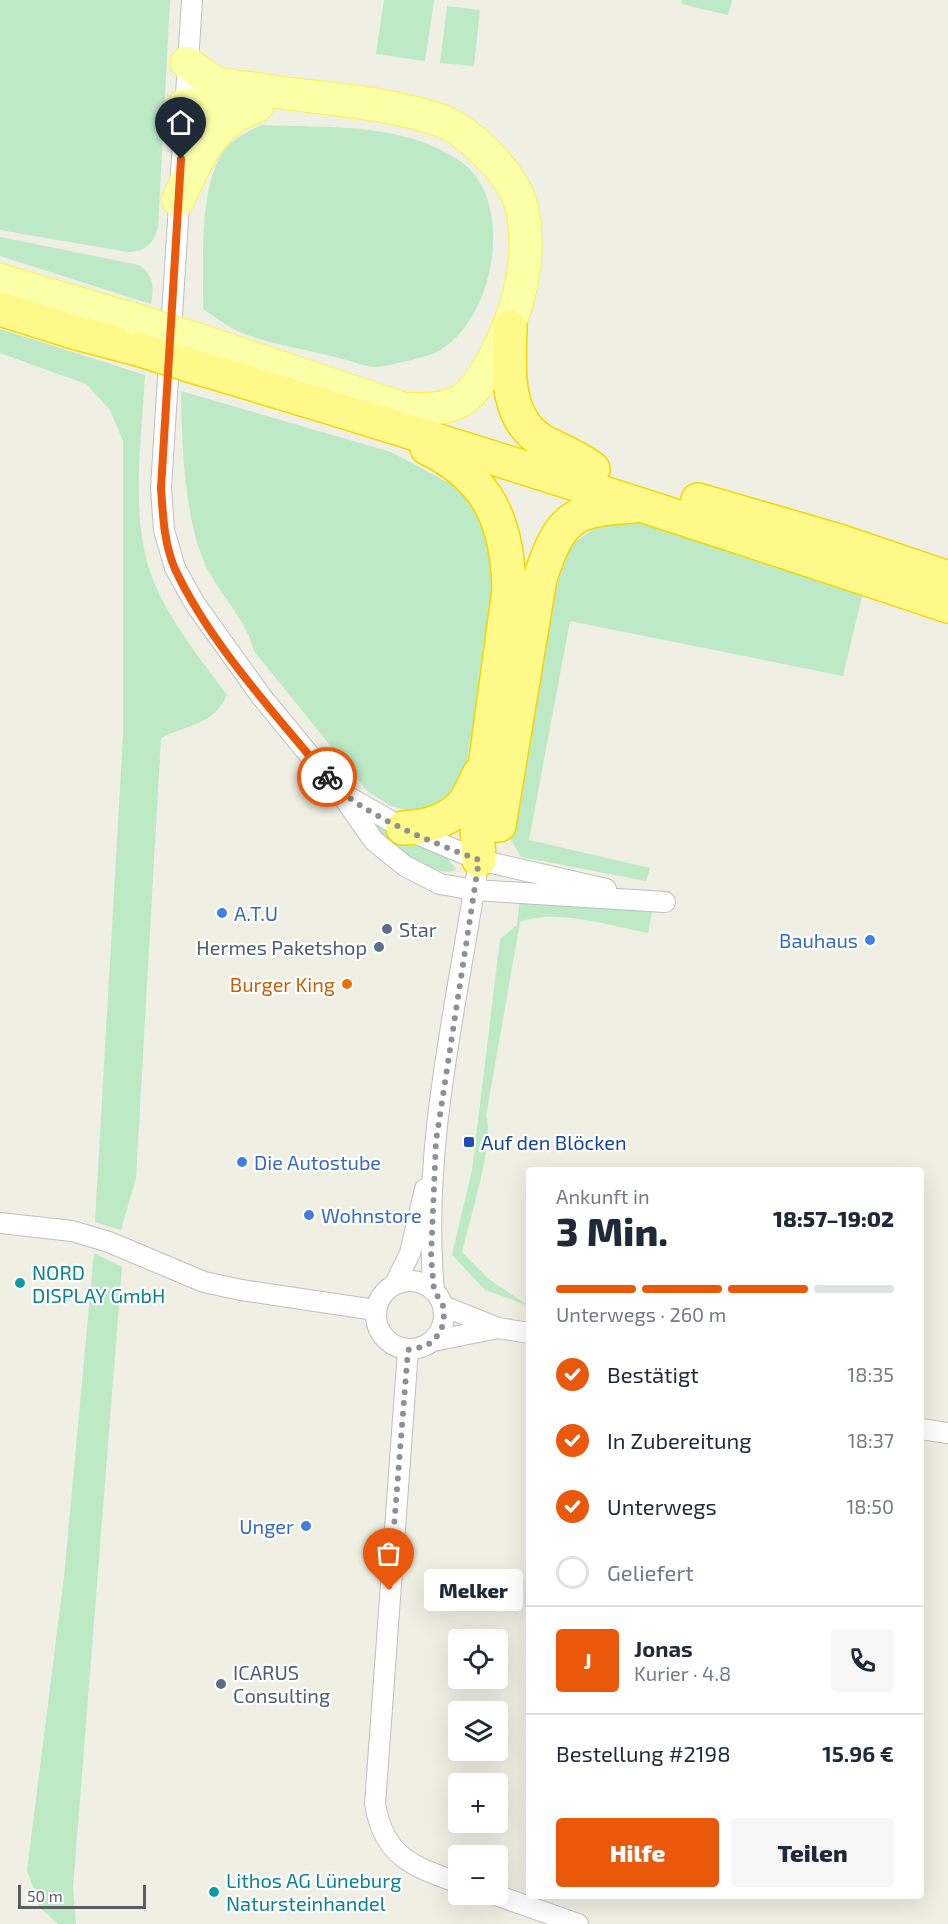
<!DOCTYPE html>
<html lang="de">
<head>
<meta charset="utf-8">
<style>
  body { margin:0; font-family:"Exo 2",sans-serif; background:#f6f6f7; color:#1f2937; height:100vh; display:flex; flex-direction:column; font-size:22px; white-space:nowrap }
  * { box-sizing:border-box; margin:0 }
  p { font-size:20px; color:#747a83 }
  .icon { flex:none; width:33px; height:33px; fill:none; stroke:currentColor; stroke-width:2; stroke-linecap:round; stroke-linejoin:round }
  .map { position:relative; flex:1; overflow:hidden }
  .details { position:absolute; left:526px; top:1167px; width:398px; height:732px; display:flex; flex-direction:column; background:#fff; border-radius:6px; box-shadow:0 6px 24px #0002 }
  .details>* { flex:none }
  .fabs { position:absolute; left:448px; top:1629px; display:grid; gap:12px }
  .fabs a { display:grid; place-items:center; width:60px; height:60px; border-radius:6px; background:#fff; box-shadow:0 6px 24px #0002; font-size:30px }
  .scale { position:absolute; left:18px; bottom:15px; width:128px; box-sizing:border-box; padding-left:6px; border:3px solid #5b5d65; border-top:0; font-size:16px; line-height:21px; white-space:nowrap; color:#5b5d65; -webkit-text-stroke:4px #fff; paint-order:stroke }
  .pin { position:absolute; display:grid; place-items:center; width:51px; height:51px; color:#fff; margin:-62px -26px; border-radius:50% 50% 50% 0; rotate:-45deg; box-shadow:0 0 6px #0007 }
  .pin .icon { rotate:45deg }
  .courier { position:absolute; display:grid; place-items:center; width:60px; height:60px; margin:-30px; border:4px solid #ea580c; border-radius:50%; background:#fff; color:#222; box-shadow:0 2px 8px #0007 }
  .bubble { position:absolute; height:42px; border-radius:6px; background:#fff; box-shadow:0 6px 24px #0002; font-size:20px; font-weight:800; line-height:42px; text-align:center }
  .summary em { font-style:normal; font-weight:800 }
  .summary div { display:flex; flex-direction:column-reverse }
  .summary { display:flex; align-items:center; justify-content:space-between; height:102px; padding:0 30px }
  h1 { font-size:39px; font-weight:800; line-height:45px }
  .bar { display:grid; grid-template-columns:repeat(4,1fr); gap:9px 6px; align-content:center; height:72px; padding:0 30px }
  .bar i { height:8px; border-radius:4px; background:#e0e1e3 }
  .bar .on { background:#ea580c }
  .bar p { grid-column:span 4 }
  .line { display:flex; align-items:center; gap:15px; padding:0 30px; border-top:2px solid #e0e1e3 }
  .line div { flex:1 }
  .round { display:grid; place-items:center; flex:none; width:63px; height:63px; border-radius:6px; background:#f6f6f7 }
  ol { padding:0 30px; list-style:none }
  li { display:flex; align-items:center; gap:18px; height:66px }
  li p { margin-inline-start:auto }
  li .icon { padding:6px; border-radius:50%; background:#ea580c; color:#fff; stroke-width:4 }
  li:last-child { color:#747a83 }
  li i { width:33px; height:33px; border:3px solid #e0e1e3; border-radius:50% }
  .button { display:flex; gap:12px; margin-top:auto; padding:12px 30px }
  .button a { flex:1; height:69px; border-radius:6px; background:#ea580c; color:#fff; font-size:24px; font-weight:800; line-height:69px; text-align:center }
  .button a+a { background:#f6f6f7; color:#1f2937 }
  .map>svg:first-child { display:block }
</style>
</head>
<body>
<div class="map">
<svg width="948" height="1924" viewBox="0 0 948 1924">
  <rect width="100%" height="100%" fill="#efefe3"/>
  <!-- green -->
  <path fill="#bde9c6" d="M0,0H170L158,227C154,243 145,252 128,252L0,230Z
    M384,0H434L425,61L376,54Z
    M682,0H732L728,15L681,4Z
    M447,6L480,10L474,66L440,63Z
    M262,125C328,128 403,122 460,161C518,201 494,324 435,353C423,358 391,365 378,367C367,368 353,361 343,359C310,350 273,345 242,333C228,327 215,317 203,309C204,264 198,193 222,154C231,139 247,132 262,125Z
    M0,237L139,265C154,276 154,286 151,304L0,256Z
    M0,329L145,375C142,432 133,493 144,549C154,603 195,651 227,695C215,724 187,725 161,738L136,1178L121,1230L95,1222L123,736V441L110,410L86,384L0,353Z
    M181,391L391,452L460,489L477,510L489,533L495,591L464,780L450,801L420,814L391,806L367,791L254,651C247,621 223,598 209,572C184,525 182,444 181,391Z
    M616,514L863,592L843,676L570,621L529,840L650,868L646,881L521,857L511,840L508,811L552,590L573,543Z
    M355,807L399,835L447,858L456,869C442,882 391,847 380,835C371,827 363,816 355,807Z
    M520,896L652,912L648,933C610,926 556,908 520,922L486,1116C495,1142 469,1222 462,1252L490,1280L529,1306L485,1290L452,1255L472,1170L500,939L517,925Z
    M94,1253L122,1267L73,1888L76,1924H58L40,1908L27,1870L64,1577Z"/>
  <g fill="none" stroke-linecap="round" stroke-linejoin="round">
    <!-- street casing -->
    <g stroke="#bdbfc5" stroke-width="22">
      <path id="street" d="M192,0L161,488L164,530L175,568L195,604L261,696L339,791L374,841L405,866L440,884L474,890L665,902
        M345,795L403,828L479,860L606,889
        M0,1223L72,1231L109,1242L204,1282L241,1290L375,1310
        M376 1315a34 34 0 1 1 68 0a34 34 0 1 1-68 0Z
        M395,1284L410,1253L425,1189
        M434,1291C421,1153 455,1013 476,878
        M498,1328L530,1333
        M433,1341L498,1328L443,1306
        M408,1350L375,1804C384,1857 412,1866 459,1883
        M921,1429L948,1433
        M493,1894L578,1924"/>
    </g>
    <!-- primary casing -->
    <g stroke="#fef04d" stroke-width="34">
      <path id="primary" d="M187,63C196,69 207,79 217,83C231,87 248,87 262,90C320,99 387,101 442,121C460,128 479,145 492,159C506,174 518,190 522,209C533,262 518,312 494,358C469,405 456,410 404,409L205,342
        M184,105L255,103
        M178,200C197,159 212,121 257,106
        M0,280L139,321"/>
    </g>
    <!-- highway casing -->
    <g stroke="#f2d700" stroke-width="36">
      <path id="highway" d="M0,309L77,333L138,349
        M510,327C509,366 503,419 544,442C560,451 577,456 593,469
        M202,369C453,443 700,523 948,606
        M427,448C489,478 508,523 509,590L477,826L479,860
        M698,500L839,541L948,578
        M499,825L540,578C560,519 570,509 634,506
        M403,828C426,827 449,822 464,803C471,794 474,783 480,773"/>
    </g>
    <!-- street -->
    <use href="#street" stroke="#fff" stroke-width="20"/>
    <!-- primary -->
    <use href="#primary" stroke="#fbffa8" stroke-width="32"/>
    <!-- highway -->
    <use href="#highway" stroke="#fff98a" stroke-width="33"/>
    <!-- primary-bridge casing -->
    <g stroke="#fef04d" stroke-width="34" stroke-linecap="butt">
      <path id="primary-bridge" d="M139,321L205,342"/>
    </g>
    <!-- highway-bridge casing -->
    <g stroke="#f2d700" stroke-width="36" stroke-linecap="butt">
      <path id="highway-bridge" d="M138,349L202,369"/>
    </g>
    <!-- primary-bridge -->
    <use href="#primary-bridge" stroke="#fbffa8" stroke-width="32"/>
    <!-- highway-bridge -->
    <use href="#highway-bridge" stroke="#fff98a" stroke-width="33"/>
  </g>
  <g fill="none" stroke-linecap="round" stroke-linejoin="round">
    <!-- done -->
    <path stroke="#8f9091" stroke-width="6" stroke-dasharray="0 10.8" d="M327,777C357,814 434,843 479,860L436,1141L431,1257L434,1290L443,1306L444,1319L441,1331L433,1341L426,1346L408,1350L389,1590"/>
    <!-- route -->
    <path stroke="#ea580c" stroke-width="8" d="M181,159L161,488C163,516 164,544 175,569C210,644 275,713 327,777"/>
  </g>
  <!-- markers -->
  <g fill="#3f7fe0" stroke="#fff" stroke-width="2">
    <circle cx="222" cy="913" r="6"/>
    <circle cx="870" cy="940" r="6"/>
    <circle cx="242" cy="1162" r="6"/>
    <circle cx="309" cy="1215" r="6"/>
    <circle cx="306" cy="1526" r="6"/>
  </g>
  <g fill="#5c6f8a" stroke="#fff" stroke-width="2">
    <circle cx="387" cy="929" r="6"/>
    <circle cx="379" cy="947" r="6"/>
    <circle cx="221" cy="1684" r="6"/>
  </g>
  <circle fill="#e8710a" stroke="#fff" stroke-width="2" cx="347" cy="984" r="6"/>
  <rect fill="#1a4fb4" stroke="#fff" stroke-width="2" x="463" y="1136" width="12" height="12" rx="3"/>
  <g fill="#0f9aa8" stroke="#fff" stroke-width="2">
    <circle cx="20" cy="1283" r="6"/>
    <circle cx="214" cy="1892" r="6"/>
  </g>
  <g text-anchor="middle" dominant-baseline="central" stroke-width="4.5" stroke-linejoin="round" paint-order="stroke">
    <!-- shop labels -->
    <g font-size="20" fill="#366cbe" stroke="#fff" text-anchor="start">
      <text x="234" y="913">A.T.U</text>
      <text x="858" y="940" text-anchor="end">Bauhaus</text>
      <text x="254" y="1162">Die Autostube</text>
      <text x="321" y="1215">Wohnstore</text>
      <text x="294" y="1526" text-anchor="end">Unger</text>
    </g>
    <!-- service labels -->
    <g font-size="20" fill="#4e5e75" stroke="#fff" text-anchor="start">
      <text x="399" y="929">Star</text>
      <text x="367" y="947" text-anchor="end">Hermes Paketshop</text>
      <text x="233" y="1672">ICARUS<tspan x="233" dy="23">Consulting</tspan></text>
    </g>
    <!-- food labels -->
    <g font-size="20" fill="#c56008" stroke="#fff" text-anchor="end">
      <text x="335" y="984">Burger King</text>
    </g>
    <!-- transit labels -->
    <g font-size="20" fill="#164399" stroke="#fff" text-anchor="start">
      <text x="481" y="1142">Auf den Blöcken</text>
    </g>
    <!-- culture labels -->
    <g font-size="20" fill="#0d838f" stroke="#fff" text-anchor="start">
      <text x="32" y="1272">NORD<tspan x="32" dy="23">DISPLAY GmbH</tspan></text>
      <text x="226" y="1880">Lithos AG Lüneburg<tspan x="226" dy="23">Natursteinhandel</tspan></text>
    </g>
  </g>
</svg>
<div class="fabs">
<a><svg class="icon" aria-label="locate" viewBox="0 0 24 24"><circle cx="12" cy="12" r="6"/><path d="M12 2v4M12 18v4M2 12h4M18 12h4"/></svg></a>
<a><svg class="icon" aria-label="layers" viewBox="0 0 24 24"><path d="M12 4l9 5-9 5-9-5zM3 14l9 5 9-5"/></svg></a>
<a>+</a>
<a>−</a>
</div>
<div class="scale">50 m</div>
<div class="pin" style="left:389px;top:1590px;background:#ea580c"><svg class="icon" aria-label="bag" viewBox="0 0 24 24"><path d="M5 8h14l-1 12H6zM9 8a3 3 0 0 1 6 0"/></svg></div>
<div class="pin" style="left:181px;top:159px;background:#1f2937"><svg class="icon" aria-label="home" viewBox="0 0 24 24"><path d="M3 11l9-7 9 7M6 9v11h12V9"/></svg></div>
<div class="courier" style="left:327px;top:777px"><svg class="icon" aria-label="bike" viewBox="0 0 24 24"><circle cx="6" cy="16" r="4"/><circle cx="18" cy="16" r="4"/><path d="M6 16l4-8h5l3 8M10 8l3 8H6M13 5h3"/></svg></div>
<div class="bubble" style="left:424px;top:1569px;width:99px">Melker</div>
<section class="details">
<div class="summary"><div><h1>3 Min.</h1><p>Ankunft in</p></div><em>18:57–19:02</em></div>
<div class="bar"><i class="on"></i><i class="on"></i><i class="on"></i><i></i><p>Unterwegs · 260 m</p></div>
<ol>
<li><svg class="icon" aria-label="check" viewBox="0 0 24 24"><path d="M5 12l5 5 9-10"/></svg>Bestätigt<p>18:35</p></li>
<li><svg class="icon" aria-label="check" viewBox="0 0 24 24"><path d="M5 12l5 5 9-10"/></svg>In Zubereitung<p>18:37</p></li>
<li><svg class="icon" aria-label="check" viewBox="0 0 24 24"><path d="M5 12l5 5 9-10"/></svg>Unterwegs<p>18:50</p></li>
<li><i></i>Geliefert</li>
</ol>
<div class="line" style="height:108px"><b class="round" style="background:#ea580c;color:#fff">J</b><div><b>Jonas</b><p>Kurier · 4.8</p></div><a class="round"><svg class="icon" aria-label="phone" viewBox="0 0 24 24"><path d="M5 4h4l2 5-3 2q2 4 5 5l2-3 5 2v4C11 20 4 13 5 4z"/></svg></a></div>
<div class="line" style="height:78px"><div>Bestellung #2198</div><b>15.96 €</b></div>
<div class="button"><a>Hilfe</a><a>Teilen</a></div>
</section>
</div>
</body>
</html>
